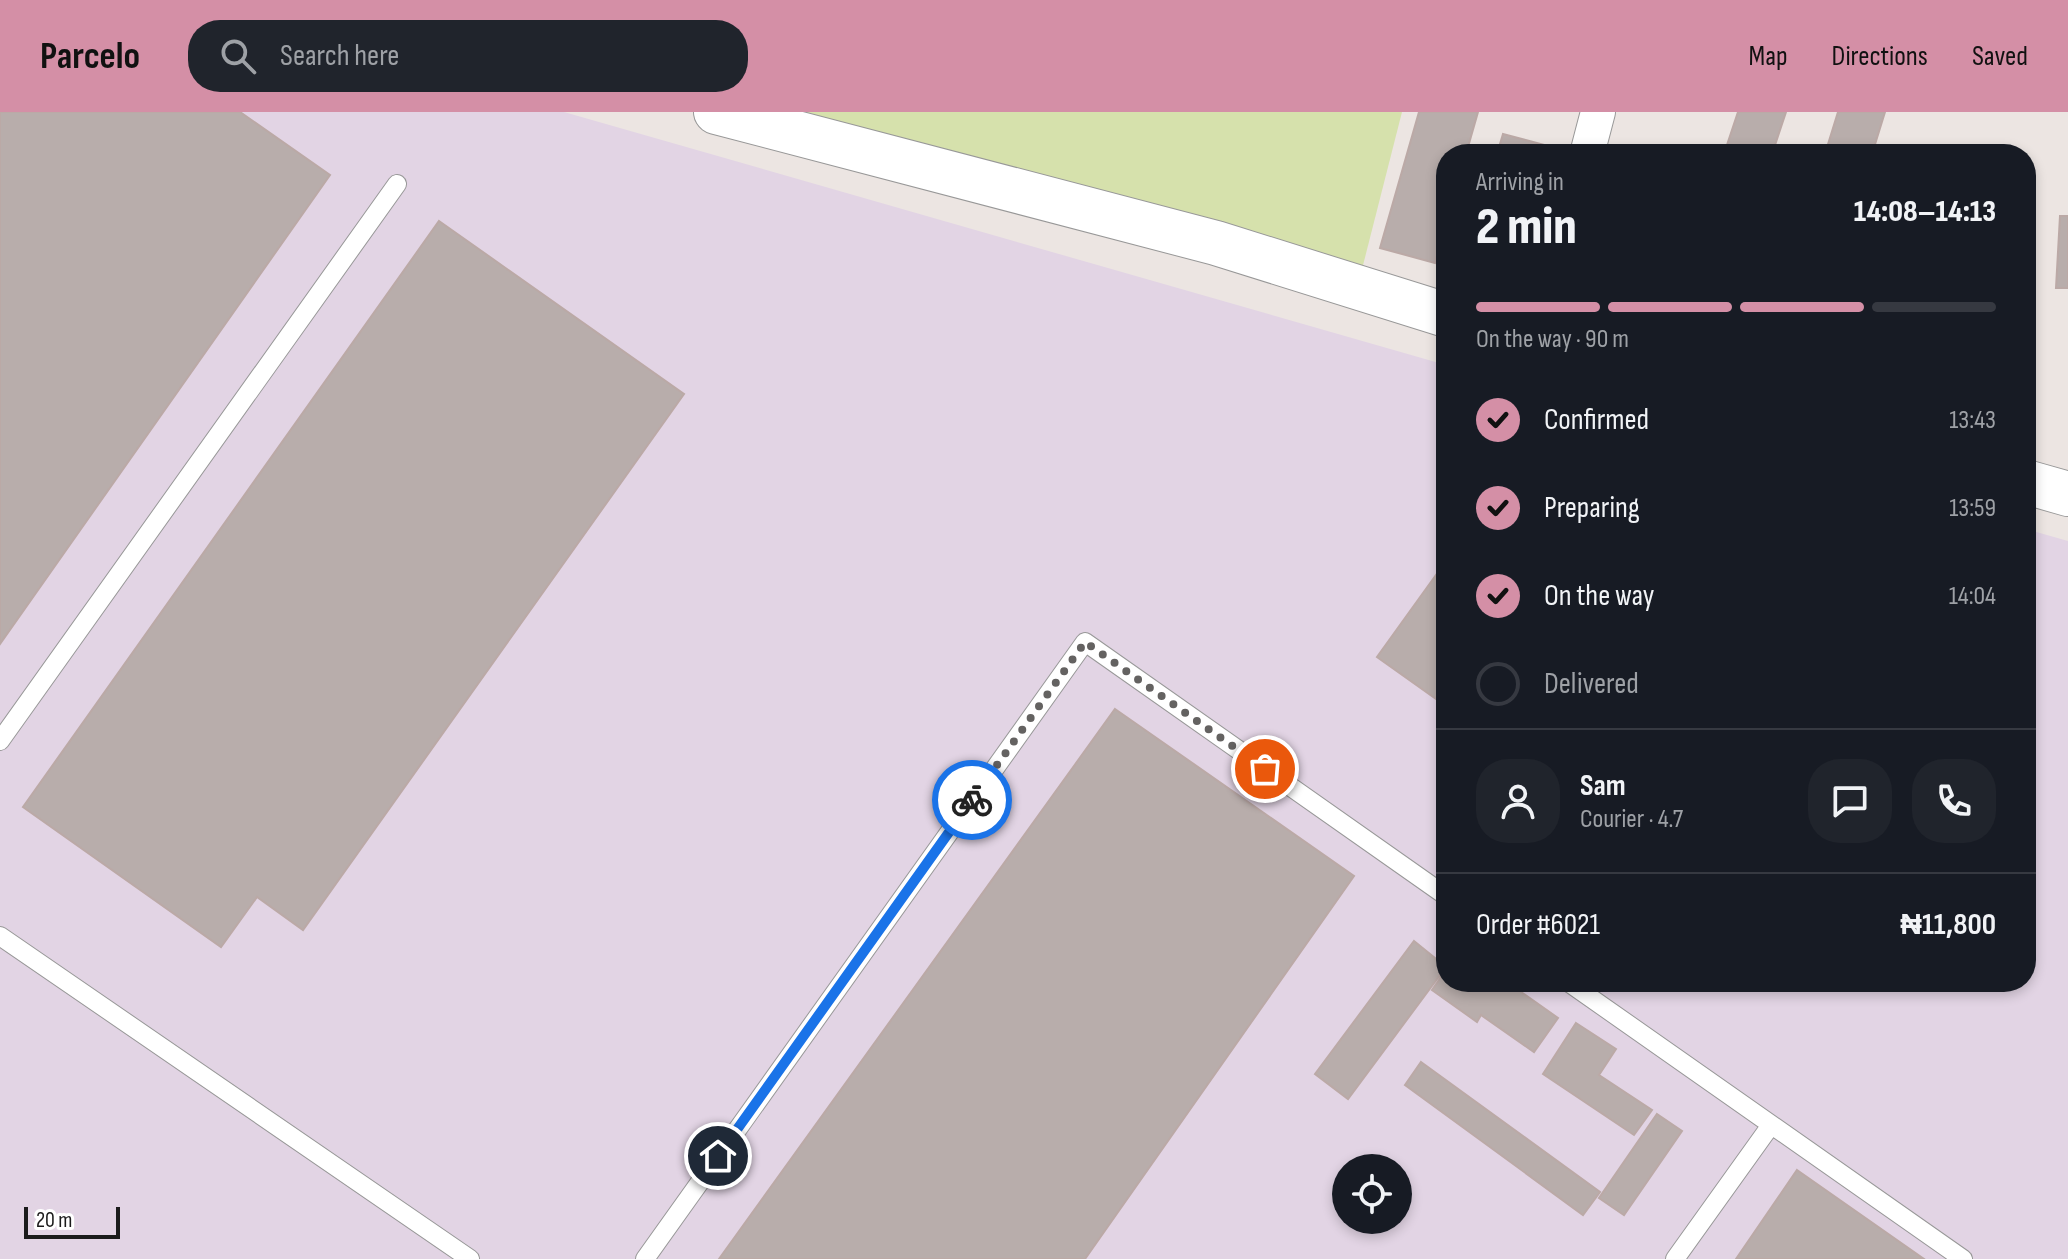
<!DOCTYPE html>
<html lang="en">
<head>
<meta charset="utf-8">
<style>
  body { margin:0; font-family:"Sofia Sans Condensed",sans-serif; background:#20242c; color:#f1f3f6; height:100vh; display:flex; flex-direction:column; font-size:30px; white-space:nowrap }
  * { box-sizing:border-box; margin:0 }
  p { font-size:26px; color:#9ea1a6 }
  .icon { flex:none; width:44px; height:44px; fill:none; stroke:currentColor; stroke-width:2; stroke-linecap:round; stroke-linejoin:round }
  .map { position:relative; flex:1; overflow:hidden }
  .panel { position:absolute; left:1436px; top:32px; width:600px; height:848px; display:flex; flex-direction:column; background:#171b24; border-radius:32px; box-shadow:0 4px 12px #0003 }
  .panel>* { flex:none }
  .fabs { position:absolute; left:1332px; top:1042px; display:grid; gap:16px }
  .fabs a { display:grid; place-items:center; width:80px; height:80px; border-radius:50%; background:#171b24; box-shadow:0 4px 12px #0003; font-size:40px }
  .scale { position:absolute; left:24px; bottom:20px; width:96px; box-sizing:border-box; padding-left:8px; border:4px solid #1b1b1b; border-top:0; font-size:22px; line-height:28px; white-space:nowrap; color:#1b1b1b; -webkit-text-stroke:6px #fff; paint-order:stroke }
  .pin { position:absolute; display:grid; place-items:center; width:68px; height:68px; color:#fff; margin:-34px; border:4px solid #fff; border-radius:50%; box-shadow:0 2px 8px #0007 }
  .courier { position:absolute; display:grid; place-items:center; width:80px; height:80px; margin:-40px; border:6px solid #1a73e8; border-radius:50%; background:#fff; color:#222; box-shadow:0 2px 10px #0007 }
  .overview em { font-style:normal; font-weight:800 }
  .overview div { display:flex; flex-direction:column-reverse }
  .overview { display:flex; align-items:center; justify-content:space-between; height:136px; padding:0 40px }
  h1 { font-size:52px; font-weight:800; line-height:60px }
  .bar { display:grid; grid-template-columns:repeat(4,1fr); gap:12px 8px; align-content:center; height:96px; padding:0 40px }
  .bar i { height:10px; border-radius:6px; background:#363941 }
  .bar .on { background:#d48fa6 }
  .bar p { grid-column:span 4 }
  .line { display:flex; align-items:center; gap:20px; padding:0 40px; border-top:2px solid #363941 }
  .line div { flex:1 }
  .round { display:grid; place-items:center; flex:none; width:84px; height:84px; border-radius:32px; background:#20242c }
  ol { padding:0 40px; list-style:none }
  li { display:flex; align-items:center; gap:24px; height:88px }
  li p { margin-inline-start:auto }
  li .icon { padding:8px; border-radius:50%; background:#d48fa6; color:#111; stroke-width:4 }
  li:last-child { color:#9ea1a6 }
  li i { width:44px; height:44px; border:4px solid #363941; border-radius:50% }
  header { display:flex; align-items:center; gap:48px; box-sizing:border-box; height:112px; padding:0 40px; background:#d48fa6; color:#111 }
  header strong { font-size:38px }
  nav { display:flex; gap:44px; margin-inline-start:auto; font-size:28px }
  .search { width:560px; height:72px; background:#20242c; display:flex; align-items:center; gap:20px; box-sizing:border-box; padding:0 28px; border-radius:32px; color:#9ea1a6; font-size:30px }
  .map>svg:first-child { display:block }
</style>
</head>
<body>
<header>
<strong>Parcelo</strong>
<div class="search"><svg class="icon" aria-label="search" viewBox="0 0 24 24"><circle cx="10" cy="10" r="6"/><path d="M15 15l6 6"/></svg>Search here</div>
<nav><a>Map</a><a>Directions</a><a>Saved</a></nav>
</header>
<div class="map">
<svg width="2068" height="1147" viewBox="0 0 2068 1147">
  <rect width="100%" height="100%" fill="#ece5e2"/>
  <!-- industrial -->
  <path fill="#e2d4e4" fill-rule="evenodd" d="M0,0H564L1446,253V870H2026V417L2068,429V1147H0ZM1346,1056H1398V1108H1346Z"/>
  <!-- grass -->
  <path fill="#d6e1ac" d="M783,0H1402L1359,169Z"/>
  <!-- building -->
  <path fill="#b8adab" stroke="#bba9a6" stroke-width="2" d="M0,0H240L330,63L0,532Z
    M1419,0H1478L1466,42H1446V111L1435,151L1380,136Z
    M1738,0H1786L1772,42H1724Z
    M1838,0H1885L1872,42H1825Z
    M1503,22L1548,34L1547,38L1562,42H1497Z
    M2060,104H2068V176H2056Z
    M439,109L684,282L303,818L257,785L221,835L23,695Z
    M1446,449V594L1377,545Z
    M1115,597L1354,764L1085,1147H719Z
    M1414,829L1446,855L1348,987L1315,962Z
    M1446,858V870H1507L1558,906L1534,940L1481,903L1477,910L1432,878Z
    M1576,911L1616,937L1599,963L1652,998L1634,1023L1543,962Z
    M1421,950L1600,1080L1583,1103L1405,973Z
    M1657,1002L1682,1019L1624,1103L1599,1086Z
    M1797,1058L1924,1147H1736Z"/>
  <g fill="none" stroke-linecap="round" stroke-linejoin="round">
    <!-- service casing -->
    <g stroke="#989898" stroke-width="20">
      <path id="service" d="M0,629L397,72
        M0,824L470,1147
        M1568,870L1963,1147
        M645,1147L1085,530L1446,784
        M1675,1147L1771,1013"/>
    </g>
    <!-- minor casing -->
    <g stroke="#989898" stroke-width="36">
      <path id="minor" d="M1587,42L1598,0"/>
    </g>
    <!-- tertiary casing -->
    <g stroke="#989898" stroke-width="46">
      <path id="tertiary" d="M716,0L1216,131L1446,203
        M2026,370L2068,382"/>
    </g>
    <!-- service -->
    <use href="#service" stroke="#fff" stroke-width="18"/>
    <!-- minor -->
    <use href="#minor" stroke="#fff" stroke-width="34"/>
    <!-- tertiary -->
    <use href="#tertiary" stroke="#fff" stroke-width="44"/>
  </g>
  <g fill="none" stroke-linecap="round" stroke-linejoin="round">
    <!-- done -->
    <path stroke="#646261" stroke-width="8" stroke-dasharray="0 14.4" d="M972,688L1085,530L1265,657"/>
    <!-- route -->
    <path stroke="#1a73e8" stroke-width="10" d="M718,1044L972,688"/>
  </g>
</svg>
<div class="fabs">
<a><svg class="icon" aria-label="locate" viewBox="0 0 24 24"><circle cx="12" cy="12" r="6"/><path d="M12 2v4M12 18v4M2 12h4M18 12h4"/></svg></a>
</div>
<div class="scale">20 m</div>
<div class="pin" style="left:1265px;top:657px;background:#ea580c"><svg class="icon" aria-label="bag" viewBox="0 0 24 24"><path d="M5 8h14l-1 12H6zM9 8a3 3 0 0 1 6 0"/></svg></div>
<div class="pin" style="left:718px;top:1044px;background:#1f2937"><svg class="icon" aria-label="home" viewBox="0 0 24 24"><path d="M3 11l9-7 9 7M6 9v11h12V9"/></svg></div>
<div class="courier" style="left:972px;top:688px"><svg class="icon" aria-label="bike" viewBox="0 0 24 24"><circle cx="6" cy="16" r="4"/><circle cx="18" cy="16" r="4"/><path d="M6 16l4-8h5l3 8M10 8l3 8H6M13 5h3"/></svg></div>
<section class="panel">
<div class="overview"><div><h1>2 min</h1><p>Arriving in</p></div><em>14:08–14:13</em></div>
<div class="bar"><i class="on"></i><i class="on"></i><i class="on"></i><i></i><p>On the way · 90 m</p></div>
<ol>
<li><svg class="icon" aria-label="check" viewBox="0 0 24 24"><path d="M5 12l5 5 9-10"/></svg>Confirmed<p>13:43</p></li>
<li><svg class="icon" aria-label="check" viewBox="0 0 24 24"><path d="M5 12l5 5 9-10"/></svg>Preparing<p>13:59</p></li>
<li><svg class="icon" aria-label="check" viewBox="0 0 24 24"><path d="M5 12l5 5 9-10"/></svg>On the way<p>14:04</p></li>
<li><i></i>Delivered</li>
</ol>
<div class="line" style="height:144px"><a class="round"><svg class="icon" aria-label="person" viewBox="0 0 24 24"><circle cx="12" cy="8" r="4"/><path d="M4 21q1-7 8-7t8 7"/></svg></a><div><b>Sam</b><p>Courier · 4.7</p></div><a class="round"><svg class="icon" aria-label="chat" viewBox="0 0 24 24"><path d="M4 5h16v11H9l-5 4z"/></svg></a><a class="round"><svg class="icon" aria-label="phone" viewBox="0 0 24 24"><path d="M5 4h4l2 5-3 2q2 4 5 5l2-3 5 2v4C11 20 4 13 5 4z"/></svg></a></div>
<div class="line" style="height:104px"><div>Order #6021</div><b>₦11,800</b></div>
</section>
</div>
</body>
</html>
